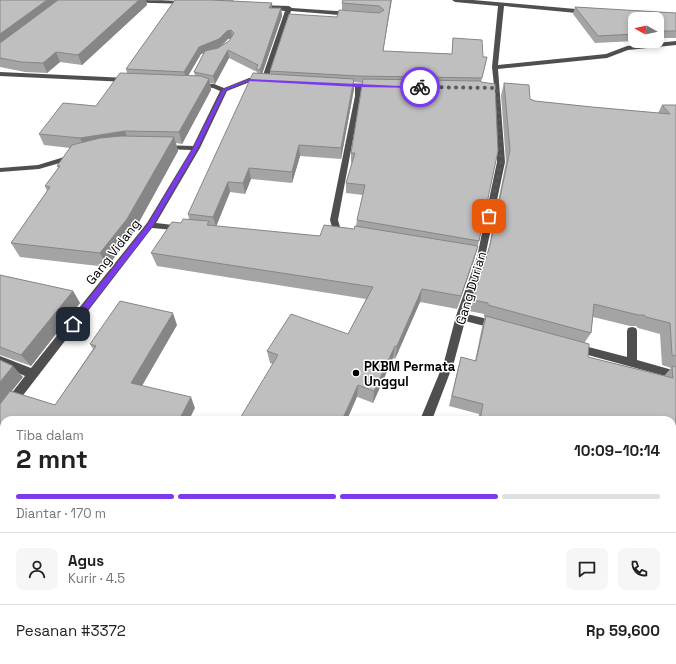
<!DOCTYPE html>
<html lang="id">
<head>
<meta charset="utf-8">
<style>
  body { margin:0; font-family:"Space Grotesk",sans-serif; background:#f6f6f6; color:#222; height:100vh; display:flex; flex-direction:column; font-size:15px; white-space:nowrap }
  * { box-sizing:border-box; margin:0 }
  p { font-size:13px; color:#767676 }
  .icon { flex:none; width:22px; height:22px; fill:none; stroke:currentColor; stroke-width:2; stroke-linecap:round; stroke-linejoin:round }
  .map { position:relative; flex:1; overflow:hidden }
  .sheet { position:absolute; left:0px; top:416px; width:676px; height:248px; display:flex; flex-direction:column; background:#fff; border-radius:12px 12px 0 0; box-shadow:0 2px 6px #0003 }
  .sheet>* { flex:none }
  .needle { width:26px; rotate:278deg }
  .controls { position:absolute; left:628px; top:12px; display:grid; gap:8px }
  .controls a { display:grid; place-items:center; width:36px; height:36px; border-radius:8px; background:#fff; box-shadow:0 2px 6px #0003; font-size:20px }
  .pin { position:absolute; display:grid; place-items:center; width:34px; height:34px; color:#fff; margin:-17px; border-radius:8px; box-shadow:0 2px 6px #0006 }
  .courier { position:absolute; display:grid; place-items:center; width:40px; height:40px; margin:-20px; border:3px solid #7c3aed; border-radius:50%; background:#fff; color:#222; box-shadow:0 1px 5px #0007 }
  .overview em { font-style:normal; font-weight:800 }
  .overview div { display:flex; flex-direction:column-reverse }
  .overview { display:flex; align-items:center; justify-content:space-between; height:68px; padding:0 16px }
  h1 { font-size:26px; font-weight:800; line-height:30px }
  .bar { display:grid; grid-template-columns:repeat(4,1fr); gap:6px 4px; align-content:center; height:48px; padding:0 16px }
  .bar i { height:5px; border-radius:3px; background:#e0e0e0 }
  .bar .active { background:#7c3aed }
  .bar p { grid-column:span 4 }
  .line { display:flex; align-items:center; gap:10px; padding:0 16px; border-top:1px solid #e0e0e0 }
  .line div { flex:1 }
  .round { display:grid; place-items:center; flex:none; width:42px; height:42px; border-radius:8px; background:#f6f6f6 }
  .map>svg:first-child { display:block }
</style>
</head>
<body>
<div class="map">
<svg width="676" height="664" viewBox="0 0 676 664">
  <rect width="100%" height="100%" fill="#fff"/>
  <g fill="none" stroke-linecap="round" stroke-linejoin="round">
    <!-- minor -->
    <path fill="#4f4f4f" fill-rule="evenodd" d="M117,0C131,0 182,0 191,2L188,4L120,2Z
      M452,0H473L587,10L590,12L587,14L504,6L498,65L606,54L627,46L676,41V45L628,50L607,58L498,69L505,162L485,257L467,314L500,322L501,325L500,328L496,329L465,321L454,362L432,420H420L444,362L456,316L477,257L497,162L495,95L492,67L498,6L455,2Z
      M259,5L289,6L292,8L351,12L354,14L351,16L291,11L268,80L265,82H250L227,91L200,148L156,223L182,226L185,227L186,229L185,231L152,228L4,420L0,421V408L25,376L0,365V356L31,368L147,223L191,150L163,149L159,147L163,145L193,146L220,91L213,88L195,85V83L214,84L224,88L249,78H262L285,11L257,8L256,7Z
      M0,72L127,78L130,80L127,82L0,76Z
      M340,83L374,84L377,86L374,88H361V96L338,220L340,227L349,233L345,236L333,231L330,220L355,96V87L338,86L337,85Z
      M74,154L78,156L77,158L39,169L0,172V168L38,165Z
      M632,327L636,328L637,331V360L676,371V379L577,352L573,351L572,348L573,345L577,344L627,357V331L628,328Z
      M242,660H263L264,664H243Z
      M322,660H337L336,664H321Z
      M627,660H641V664H627Z"/>
  </g>
  <!-- wall -->
  <path fill="#a4a4a4" fill-rule="evenodd" d="M0,0H146L147,5L82,65L60,62L47,73L25,72L0,67Z
    M175,0H234L233,1L272,3V8H281L282,16L262,74H271L270,71L337,17L380,13L342,10V3L343,0H392L383,51L452,54L453,38L483,57H487L481,82L479,241L474,260L457,309L420,302L395,359L393,358L373,403L270,363L267,351L348,334L366,299L157,266L151,253L181,223L189,219L188,214L257,74V72L229,58L215,84L210,83L211,90L182,144L176,143L178,151L133,233L107,267L20,257L11,243L47,191L45,186L58,168L57,166L70,148L44,145L39,134L96,106L127,73L126,69ZM231,38L229,41L221,46L228,39ZM204,53L194,72L195,76H188L201,54ZM354,82L362,83L351,153V163L352,164L346,183V193L363,195L357,220L356,226L354,229L320,236L216,226L230,192L245,194L251,179L292,183L300,156L341,159L354,89Z
    M575,7L676,13V38H657V19H635V41H636L595,43L573,14Z
    M504,83L530,99L535,101L592,107L658,113L662,105H676V664H653V660H672V420H478L479,414L449,406L458,368L461,357L475,361L482,327L485,317H484V314L469,311L487,257L506,162L501,95ZM593,317L630,326H636L638,328L660,334L662,365L671,368L664,376L588,357L585,342L591,333Z
    M0,275L73,291L80,303L31,366L0,355Z
    M177,325L142,386L195,408L4,420L8,660L6,664H0V360L23,377L11,391L55,405L93,349L90,344Z
    M505,660H533V664H515Z"/>
  <!-- shaded-wall -->
  <path fill="#868686" d="M47,0H63L0,47V34Z
    M139,0H146L147,5L82,65L78,55Z
    M391,0V2L382,58L383,51Z
    M272,3V10L269,8Z
    M281,8L282,16L261,77L260,70Z
    M231,30L232,38L228,39L220,47L201,54L186,79L184,72L199,47L227,31Z
    M228,50L229,58L215,84L213,76Z
    M56,52L60,62L47,73L43,63Z
    M209,79L211,90L182,144L179,132Z
    M354,79V89L341,159V148Z
    M125,131L129,142L85,149L80,138Z
    M174,137L178,151L133,233L107,267L100,253Z
    M299,145L300,156L292,183V172Z
    M249,168L251,179L245,194L243,183Z
    M228,182L230,192L216,227L213,217Z
    M478,246L474,260L457,309L461,296Z
    M422,289L420,302L395,359L397,346Z
    M73,291L80,303L31,366L21,355Z
    M173,313L177,325L137,394L131,383Z
    M395,346L393,358L373,403L374,391Z
    M13,366L23,377L0,406V382Z
    M358,385L357,397L347,420H342Z
    M191,397L195,408L189,420H179Z
    M4,640V660H8L6,664H0V647Z
    M128,660H132L138,664H135Z
    M221,660H228L226,664H224L221,662Z"/>
  <!-- building -->
  <path fill="#bfbfbf" stroke="#868686" d="M0,0H47L0,34Z
    M58,0H139L78,55L56,52L43,63L21,62L0,58V43Z
    M175,0H211L272,3L269,8H281L260,70L256,69L258,65L228,50L213,76L194,72L205,51L218,48L229,41L234,33L231,30L227,31L219,39L199,47L184,72L126,69Z
    M343,0H391L383,51L452,54L453,38L482,40L483,57H487L482,78L358,76L270,71L289,14L337,17L339,10L379,13L384,10L379,6L342,3Z
    M575,7L676,13V31H657V19H635V34L598,36Z
    M120,73L201,76L209,79L179,132L125,131L80,138L39,134L63,103L96,106Z
    M253,73L354,79L341,148L299,145L292,172L249,168L243,183L228,182L213,217L188,214Z
    M363,79L481,81V82L495,84L498,151L479,241L357,220L365,185L346,183L355,153H351Z
    M504,83L529,85L530,99L535,101L592,107L670,114L662,105H676V356L672,355L670,323L646,317L644,315H638L594,304L591,333L488,305V303L473,300L490,245L510,150Z
    M121,136L174,137L127,219L100,253L11,243L50,187L45,186L60,166H57L72,145L100,138Z
    M183,219L209,221L207,225L320,236L324,225L354,229L355,226L478,246L461,296L422,289L397,346H395L374,391L358,385L342,420H239L278,355L267,351L291,314L348,334L373,287L151,253L172,222L181,223Z
    M0,275L73,291L21,355L0,347Z
    M120,301L173,313L131,383L191,397L179,420H4V640L0,647V404L10,391L55,405L96,346L90,344Z
    M486,316L589,344L588,357L673,378L672,366L676,367V664H667L666,660H672V420H480L483,404L452,396L461,357L476,361Z
    M0,360L13,366L0,382Z
    M74,660H128L135,664H71Z
    M176,660H221V662L224,664H174Z
    M388,660H489L488,664H387Z
    M520,660H533V664H530Z"/>
  <!-- route -->
  <path fill="#7c3aed" d="M249,79L422,87L420,88L358,87L249,81L226,90L198,148L152,227L75,326H70V322L148,224L193,148L223,89Z"/>
  <g fill="none" stroke-linecap="round" stroke-linejoin="round">
    <!-- done -->
    <path stroke="#595959" stroke-width="4" stroke-dasharray="0 7.2" d="M420,87L496,88L498,95L501,162L489,216"/>
  </g>
  <!-- markers -->
  <circle fill="#000" stroke="#fff" stroke-width="1.5" cx="356" cy="373" r="4"/>
  <g text-anchor="middle" dominant-baseline="central" stroke-width="3" stroke-linejoin="round" paint-order="stroke">
    <!-- street labels -->
    <g font-size="13" fill="#000" stroke="#fff">
      <text transform="translate(113 252) rotate(-52)">Gang Vidang</text>
      <text transform="translate(471 288) rotate(-73)">Gang Durian</text>
    </g>
    <!-- poi labels -->
    <g font-size="13" font-weight="bold" fill="#000" stroke="#fff" text-anchor="start">
      <text x="364" y="366">PKBM Permata<tspan x="364" dy="15">Unggul</tspan></text>
    </g>
  </g>
</svg>
<div class="controls">
<a><svg class="needle" viewBox="-14 -14 28 28"><path d="M0-13l5 13h-10z" fill="#e53935"/><path d="M0 13l5-13h-10z" fill="#767676"/></svg></a>
</div>
<div class="pin" style="left:489px;top:216px;background:#ea580c"><svg class="icon" aria-label="bag" viewBox="0 0 24 24"><path d="M5 8h14l-1 12H6zM9 8a3 3 0 0 1 6 0"/></svg></div>
<div class="pin" style="left:73px;top:324px;background:#1f2937"><svg class="icon" aria-label="home" viewBox="0 0 24 24"><path d="M3 11l9-7 9 7M6 9v11h12V9"/></svg></div>
<div class="courier" style="left:420px;top:87px"><svg class="icon" aria-label="bike" viewBox="0 0 24 24"><circle cx="6" cy="16" r="4"/><circle cx="18" cy="16" r="4"/><path d="M6 16l4-8h5l3 8M10 8l3 8H6M13 5h3"/></svg></div>
<section class="sheet">
<div class="overview"><div><h1>2 mnt</h1><p>Tiba dalam</p></div><em>10:09–10:14</em></div>
<div class="bar"><i class="active"></i><i class="active"></i><i class="active"></i><i></i><p>Diantar · 170 m</p></div>
<div class="line" style="height:72px"><a class="round"><svg class="icon" aria-label="person" viewBox="0 0 24 24"><circle cx="12" cy="8" r="4"/><path d="M4 21q1-7 8-7t8 7"/></svg></a><div><b>Agus</b><p>Kurir · 4.5</p></div><a class="round"><svg class="icon" aria-label="chat" viewBox="0 0 24 24"><path d="M4 5h16v11H9l-5 4z"/></svg></a><a class="round"><svg class="icon" aria-label="phone" viewBox="0 0 24 24"><path d="M5 4h4l2 5-3 2q2 4 5 5l2-3 5 2v4C11 20 4 13 5 4z"/></svg></a></div>
<div class="line" style="height:52px"><div>Pesanan #3372</div><b>Rp 59,600</b></div>
</section>
</div>
</body>
</html>
